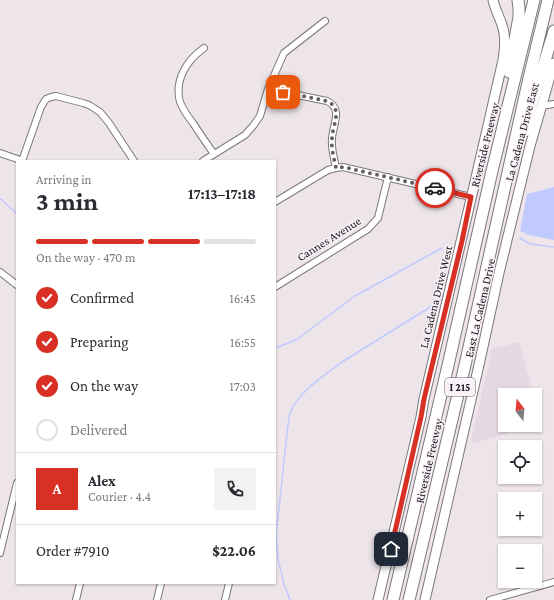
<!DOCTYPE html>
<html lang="en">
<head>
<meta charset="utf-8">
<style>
  body { margin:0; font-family:"Crimson Pro",serif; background:#f2f2f3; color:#2b2b33; height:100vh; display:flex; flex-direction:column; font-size:15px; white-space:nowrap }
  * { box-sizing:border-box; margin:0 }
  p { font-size:13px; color:#7c7c81 }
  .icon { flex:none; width:22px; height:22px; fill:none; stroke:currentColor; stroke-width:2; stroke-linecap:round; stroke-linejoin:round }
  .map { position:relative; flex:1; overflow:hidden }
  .side { position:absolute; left:16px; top:160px; width:260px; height:424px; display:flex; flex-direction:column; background:#fff; border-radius:0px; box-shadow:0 1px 3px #0004 }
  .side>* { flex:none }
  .needle { width:26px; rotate:344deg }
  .buttons { position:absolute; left:498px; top:388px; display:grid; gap:8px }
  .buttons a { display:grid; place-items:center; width:44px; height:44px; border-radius:0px; background:#fff; box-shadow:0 1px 3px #0004; font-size:20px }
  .pin { position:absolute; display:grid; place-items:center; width:34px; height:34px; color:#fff; margin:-17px; border-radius:8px; box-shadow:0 2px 6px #0006 }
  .courier { position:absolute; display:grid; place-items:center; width:40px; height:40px; margin:-20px; border:3px solid #d93025; border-radius:50%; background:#fff; color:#222; box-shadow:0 1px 5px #0007 }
  .head em { font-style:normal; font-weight:700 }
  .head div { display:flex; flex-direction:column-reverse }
  .head { display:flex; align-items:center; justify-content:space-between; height:68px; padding:0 20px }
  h1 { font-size:26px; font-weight:700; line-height:30px }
  .bar { display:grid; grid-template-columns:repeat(4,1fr); gap:6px 4px; align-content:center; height:48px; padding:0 20px }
  .bar i { height:5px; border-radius:3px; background:#e1e1e2 }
  .bar .active { background:#d93025 }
  .bar p { grid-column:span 4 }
  .line { display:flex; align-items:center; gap:10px; padding:0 20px; border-top:1px solid #e1e1e2 }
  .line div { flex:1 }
  .round { display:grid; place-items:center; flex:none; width:42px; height:42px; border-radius:0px; background:#f2f2f3 }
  ol { padding:0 20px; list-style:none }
  li { display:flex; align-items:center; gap:12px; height:44px }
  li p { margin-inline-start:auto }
  li .icon { padding:4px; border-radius:50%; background:#d93025; color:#fff; stroke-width:4 }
  li:last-child { color:#7c7c81 }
  li i { width:22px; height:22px; border:2px solid #e1e1e2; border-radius:50% }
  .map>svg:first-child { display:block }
</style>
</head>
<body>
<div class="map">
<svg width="554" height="600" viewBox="0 0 554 600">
  <rect width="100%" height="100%" fill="#ede5ea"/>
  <!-- built -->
  <path fill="#e6d8e2" d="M519,342L534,395H505V425H535V398L542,423L474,443L471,441L492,349Z"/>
  <!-- water -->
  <path fill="#c0caff" d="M554,187V240L529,235L520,231L527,194Z"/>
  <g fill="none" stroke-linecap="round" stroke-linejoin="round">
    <!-- stream -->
    <path stroke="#c0caff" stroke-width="1.5" d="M0,199L2,200L17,214
      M520,238L530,244L554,247
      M275,348L296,340L355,296L442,248
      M290,600L284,584L278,559L276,535L288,425C289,421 289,417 290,413C298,392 325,375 342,362L443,299"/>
    <!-- street casing -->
    <g stroke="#7d777b" stroke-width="8">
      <path id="street" d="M204,48C187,60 174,80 180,102C183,109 188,117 193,123C200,134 207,144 214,154
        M268,89L327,101C344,109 332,126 332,139C331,148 334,158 336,168
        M541,106L554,104
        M0,153L23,161
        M22,161L41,107L46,99L51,97L56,96L83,103L89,105L100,112L109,123L134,161
        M203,161L245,135L253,126L260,116L268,89L284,53L325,21
        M275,202L328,170L336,168L343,167L471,197
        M0,272L17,285
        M275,287L368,229L378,218L388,177
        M0,553L17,483
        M76,600L80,583
        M157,600L161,583
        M225,600L229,583
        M490,600L554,582"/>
    </g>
    <!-- secondary casing -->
    <g stroke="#7d777b" stroke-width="11">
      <path id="secondary" d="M378,600L421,417L424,399C451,287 477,173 503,60C505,48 506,36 502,25C499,16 495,9 493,0
        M425,600L479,365L499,273L530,146L554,63"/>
    </g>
    <!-- highway casing -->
    <g stroke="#7d777b" stroke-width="13">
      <path id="highway" d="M509,72L519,17V8L518,0
        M525,131L532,103L554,31
        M393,600L449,361L492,171L534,0
        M409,600L465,365L529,78L548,0"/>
    </g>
    <!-- street -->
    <use href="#street" stroke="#fff" stroke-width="6"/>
    <!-- secondary -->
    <use href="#secondary" stroke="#fff" stroke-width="9"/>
    <!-- highway -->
    <use href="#highway" stroke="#fff" stroke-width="11"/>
  </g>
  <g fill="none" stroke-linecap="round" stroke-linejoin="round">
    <!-- done -->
    <path stroke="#635f62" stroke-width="4" stroke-dasharray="0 7.2" d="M283,92L327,101C344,109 332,125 332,139C331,148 334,158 336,168L343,167L435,188"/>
    <!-- route -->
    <path stroke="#d93025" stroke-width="5" d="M391,549L421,417L424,399L462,241L471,197L435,188"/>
  </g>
  <g text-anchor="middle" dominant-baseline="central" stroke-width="3" stroke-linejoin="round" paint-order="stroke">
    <!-- shield labels -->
    <rect fill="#faf2f8" stroke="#5c595c" stroke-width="1" x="445" y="378" width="30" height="18" rx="3"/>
    <g font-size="11" font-weight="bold" fill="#191719">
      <text x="460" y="387">I 215</text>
    </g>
    <!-- street labels -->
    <g font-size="12" fill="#191719" stroke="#faf2f8">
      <text transform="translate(522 132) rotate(-75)">La Cadena Drive East</text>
      <text transform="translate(485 145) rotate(-76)">Riverside Freeway</text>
      <text transform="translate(329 239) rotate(-32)">Cannes Avenue</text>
      <text transform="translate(436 297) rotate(-76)">La Cadena Drive West</text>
      <text transform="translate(480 308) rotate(-77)">East La Cadena Drive</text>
      <text transform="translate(429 461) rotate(-77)">Riverside Freeway</text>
    </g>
  </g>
</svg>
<div class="buttons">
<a><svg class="needle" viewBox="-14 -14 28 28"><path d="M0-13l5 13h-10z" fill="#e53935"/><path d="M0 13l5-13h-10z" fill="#7c7c81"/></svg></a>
<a><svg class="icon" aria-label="locate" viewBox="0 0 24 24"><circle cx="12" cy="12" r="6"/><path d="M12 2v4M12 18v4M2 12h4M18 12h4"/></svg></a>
<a>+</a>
<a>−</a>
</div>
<div class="pin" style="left:283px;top:92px;background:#ea580c"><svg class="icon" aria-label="bag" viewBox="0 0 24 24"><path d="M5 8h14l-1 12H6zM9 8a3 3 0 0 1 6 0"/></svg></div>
<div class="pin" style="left:391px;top:549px;background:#1f2937"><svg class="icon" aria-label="home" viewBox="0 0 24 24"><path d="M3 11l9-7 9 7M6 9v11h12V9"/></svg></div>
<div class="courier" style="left:435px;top:188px"><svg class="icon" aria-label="car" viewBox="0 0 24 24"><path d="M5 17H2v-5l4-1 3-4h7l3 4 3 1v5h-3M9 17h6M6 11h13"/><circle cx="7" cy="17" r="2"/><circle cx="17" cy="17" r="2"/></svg></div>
<section class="side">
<div class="head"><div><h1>3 min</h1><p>Arriving in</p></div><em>17:13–17:18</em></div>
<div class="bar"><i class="active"></i><i class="active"></i><i class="active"></i><i></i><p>On the way · 470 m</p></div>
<ol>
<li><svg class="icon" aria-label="check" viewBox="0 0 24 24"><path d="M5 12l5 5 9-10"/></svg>Confirmed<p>16:45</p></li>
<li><svg class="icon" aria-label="check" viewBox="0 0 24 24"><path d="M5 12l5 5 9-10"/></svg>Preparing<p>16:55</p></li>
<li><svg class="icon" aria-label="check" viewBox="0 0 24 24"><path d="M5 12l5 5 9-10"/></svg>On the way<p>17:03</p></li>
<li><i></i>Delivered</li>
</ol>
<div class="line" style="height:72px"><b class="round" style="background:#d93025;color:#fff">A</b><div><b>Alex</b><p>Courier · 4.4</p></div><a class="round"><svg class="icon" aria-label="phone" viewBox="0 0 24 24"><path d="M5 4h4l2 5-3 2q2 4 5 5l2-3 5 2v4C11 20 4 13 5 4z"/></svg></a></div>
<div class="line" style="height:52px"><div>Order #7910</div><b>$22.06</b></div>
</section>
</div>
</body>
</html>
